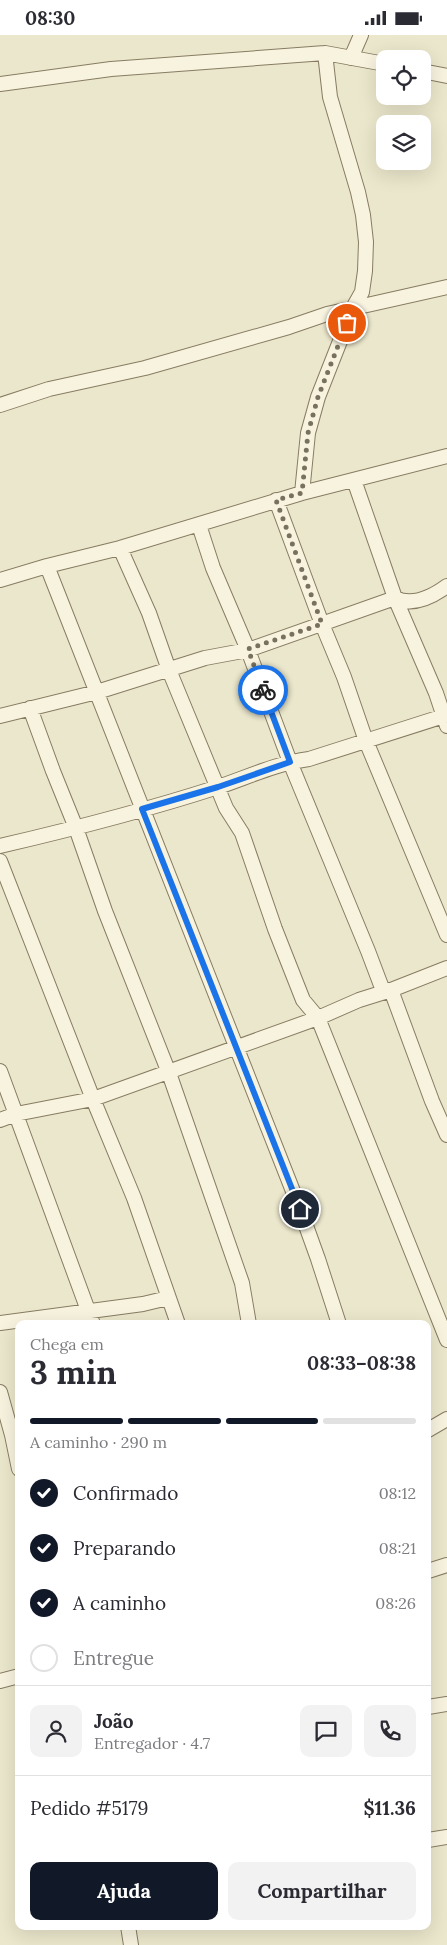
<!DOCTYPE html>
<html lang="pt">
<head>
<meta charset="utf-8">
<style>
  body { margin:0; font-family:Lora,serif; background:#f2f2f3; color:#2b2b33; height:100vh; display:flex; flex-direction:column; font-size:19px; white-space:nowrap }
  * { box-sizing:border-box; margin:0 }
  p { font-size:16px; color:#7c7c81 }
  .icon { flex:none; width:28px; height:28px; fill:none; stroke:currentColor; stroke-width:2; stroke-linecap:round; stroke-linejoin:round }
  .map { position:relative; flex:1; overflow:hidden }
  .drawer { position:absolute; left:15px; top:1285px; width:416px; height:610px; display:flex; flex-direction:column; background:#fff; border-radius:10px; box-shadow:0 5px 20px #0002 }
  .drawer>* { flex:none }
  .buttons { position:absolute; left:376px; top:15px; display:grid; gap:10px }
  .buttons a { display:grid; place-items:center; width:55px; height:55px; border-radius:10px; background:#fff; box-shadow:0 5px 20px #0002; font-size:25px }
  .pin { position:absolute; display:grid; place-items:center; width:42px; height:42px; color:#fff; margin:-21px; border:2px solid #fff; border-radius:50%; box-shadow:0 1px 5px #0007 }
  .courier { position:absolute; display:grid; place-items:center; width:50px; height:50px; margin:-25px; border:4px solid #1a73e8; border-radius:50%; background:#fff; color:#222; box-shadow:0 1px 6px #0007 }
  .summary em { font-style:normal; font-weight:700 }
  .summary div { display:flex; flex-direction:column-reverse }
  .summary { display:flex; align-items:center; justify-content:space-between; height:85px; padding:0 15px }
  h1 { font-size:32px; font-weight:700; line-height:38px }
  .bar { display:grid; grid-template-columns:repeat(4,1fr); gap:8px 5px; align-content:center; height:60px; padding:0 15px }
  .bar i { height:6px; border-radius:4px; background:#e1e1e2 }
  .bar .on { background:#111827 }
  .bar p { grid-column:span 4 }
  .line { display:flex; align-items:center; gap:12px; padding:0 15px; border-top:1px solid #e1e1e2 }
  .line div { flex:1 }
  .round { display:grid; place-items:center; flex:none; width:52px; height:52px; border-radius:10px; background:#f2f2f3 }
  ol { padding:0 15px; list-style:none }
  li { display:flex; align-items:center; gap:15px; height:55px }
  li p { margin-inline-start:auto }
  li .icon { padding:5px; border-radius:50%; background:#111827; color:#fff; stroke-width:4 }
  li:last-child { color:#7c7c81 }
  li i { width:28px; height:28px; border:2px solid #e1e1e2; border-radius:50% }
  .button { display:flex; gap:10px; margin-top:auto; padding:10px 15px }
  .button a { flex:1; height:58px; border-radius:10px; background:#111827; color:#fff; font-size:20px; font-weight:700; line-height:58px; text-align:center }
  .button a+a { background:#f2f2f3; color:#2b2b33 }
  .status { display:flex; justify-content:space-between; align-items:center; height:35px; padding:0 25px; background:#fff; direction:ltr }
  .status svg { height:14px; fill:currentColor }
  .map>svg:first-child { display:block }
</style>
</head>
<body>
<div class="status"><b>08:30</b><svg viewBox="0 0 49 12"><path d="M0 12V9h3v3zM5 12V6h3v6zM10 12V3h3v9zM15 12V0h3v12zM26 1h20v11H26zM47 4h2v5h-2z"/></svg></div>
<div class="map">
<svg width="447" height="1910" viewBox="0 0 447 1910">
  <rect width="100%" height="100%" fill="#ebe7cc"/>
  <g fill="none" stroke-linecap="round" stroke-linejoin="round">
    <!-- minor casing -->
    <g stroke="#877c62" stroke-width="16">
      <path id="minor" d="M351,23L361,0
        M422,36L447,41
        M0,49L111,34L325,18L385,29
        M0,370L49,354L145,333L289,292L327,279L447,252
        M354,445L395,563L436,658L447,691
        M302,458L308,398L318,362L353,273L362,257L365,236L366,207L363,180L358,157L330,62L325,18
        M276,465L322,589L344,642L366,706L447,900
        M199,490L213,533L248,615L290,727L368,916L382,953L391,955L432,1066L447,1100
        M120,513L149,578L169,635L226,773L242,798L275,894L303,965L318,983L447,1305
        M47,531L300,1174L318,1224L339,1289
        M0,545L47,531L120,513L302,458L447,421
        M30,673L53,736L76,793L105,876L169,1038L242,1248L249,1289
        M0,681L97,657L205,623L248,615L395,563C413,572 432,562 447,551
        M0,811C73,794 147,775 218,752C248,742 277,728 309,724L447,680
        M0,826L93,1064L134,1163L178,1289
        M0,1036L93,1289
        M0,1085L16,1079L93,1064L318,983L359,965L391,955L447,933
        M0,1288L143,1269L168,1263
        M0,1357L12,1400L19,1434
        M428,1395L447,1384
        M428,1536L447,1530
        M0,1646L19,1641
        M428,1672L447,1669
        M428,1805L447,1802
        M128,1891L131,1910"/>
    </g>
    <!-- minor -->
    <use href="#minor" stroke="#f7f3df" stroke-width="14"/>
  </g>
  <g fill="none" stroke-linecap="round" stroke-linejoin="round">
    <!-- done -->
    <path stroke="#78715e" stroke-width="5" stroke-dasharray="0 9" d="M263,655L248,614L322,589L276,465L302,458L308,398L318,362L347,288"/>
    <!-- route -->
    <path stroke="#1a73e8" stroke-width="6" d="M263,655L290,727L218,752L142,774L300,1174"/>
  </g>
</svg>
<div class="buttons">
<a><svg class="icon" aria-label="locate" viewBox="0 0 24 24"><circle cx="12" cy="12" r="6"/><path d="M12 2v4M12 18v4M2 12h4M18 12h4"/></svg></a>
<a><svg class="icon" aria-label="layers" viewBox="0 0 24 24"><path d="M12 4l9 5-9 5-9-5zM3 14l9 5 9-5"/></svg></a>
</div>
<div class="pin" style="left:347px;top:288px;background:#ea580c"><svg class="icon" aria-label="bag" viewBox="0 0 24 24"><path d="M5 8h14l-1 12H6zM9 8a3 3 0 0 1 6 0"/></svg></div>
<div class="pin" style="left:300px;top:1174px;background:#1f2937"><svg class="icon" aria-label="home" viewBox="0 0 24 24"><path d="M3 11l9-7 9 7M6 9v11h12V9"/></svg></div>
<div class="courier" style="left:263px;top:655px"><svg class="icon" aria-label="bike" viewBox="0 0 24 24"><circle cx="6" cy="16" r="4"/><circle cx="18" cy="16" r="4"/><path d="M6 16l4-8h5l3 8M10 8l3 8H6M13 5h3"/></svg></div>
<section class="drawer">
<div class="summary"><div><h1>3 min</h1><p>Chega em</p></div><em>08:33–08:38</em></div>
<div class="bar"><i class="on"></i><i class="on"></i><i class="on"></i><i></i><p>A caminho · 290 m</p></div>
<ol>
<li><svg class="icon" aria-label="check" viewBox="0 0 24 24"><path d="M5 12l5 5 9-10"/></svg>Confirmado<p>08:12</p></li>
<li><svg class="icon" aria-label="check" viewBox="0 0 24 24"><path d="M5 12l5 5 9-10"/></svg>Preparando<p>08:21</p></li>
<li><svg class="icon" aria-label="check" viewBox="0 0 24 24"><path d="M5 12l5 5 9-10"/></svg>A caminho<p>08:26</p></li>
<li><i></i>Entregue</li>
</ol>
<div class="line" style="height:90px"><a class="round"><svg class="icon" aria-label="person" viewBox="0 0 24 24"><circle cx="12" cy="8" r="4"/><path d="M4 21q1-7 8-7t8 7"/></svg></a><div><b>João</b><p>Entregador · 4.7</p></div><a class="round"><svg class="icon" aria-label="chat" viewBox="0 0 24 24"><path d="M4 5h16v11H9l-5 4z"/></svg></a><a class="round"><svg class="icon" aria-label="phone" viewBox="0 0 24 24"><path d="M5 4h4l2 5-3 2q2 4 5 5l2-3 5 2v4C11 20 4 13 5 4z"/></svg></a></div>
<div class="line" style="height:65px"><div>Pedido #5179</div><b>$11.36</b></div>
<div class="button"><a>Ajuda</a><a>Compartilhar</a></div>
</section>
</div>
</body>
</html>
